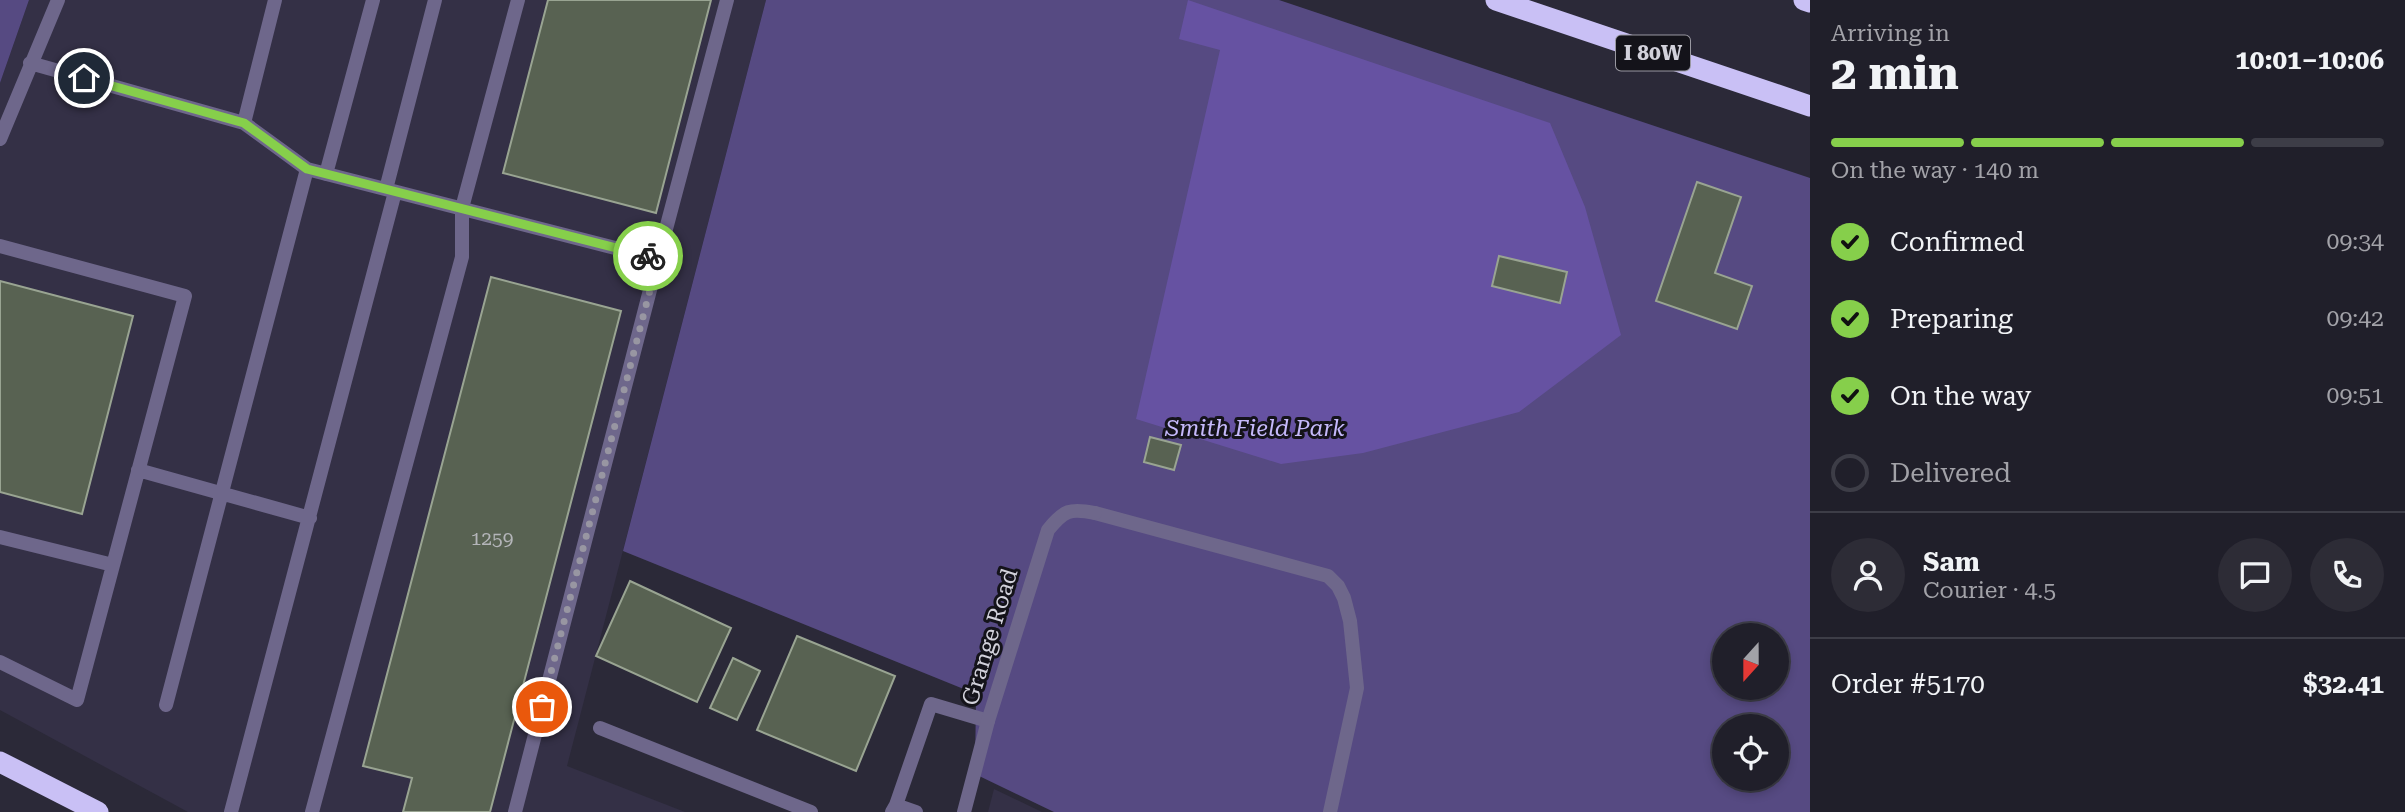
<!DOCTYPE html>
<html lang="en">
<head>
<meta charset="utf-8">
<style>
  body { margin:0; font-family:"Roboto Serif",serif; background:#2d2c36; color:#f1f3f6; height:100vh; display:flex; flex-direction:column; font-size:26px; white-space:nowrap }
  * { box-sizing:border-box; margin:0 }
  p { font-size:23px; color:#a2a2a8 }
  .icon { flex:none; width:38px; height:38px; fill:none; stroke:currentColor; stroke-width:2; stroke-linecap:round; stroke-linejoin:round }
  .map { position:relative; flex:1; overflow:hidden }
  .drawer { display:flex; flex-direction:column; background:#201f2a; width:595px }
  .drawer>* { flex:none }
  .needle { width:46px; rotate:201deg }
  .controls { position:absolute; left:1712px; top:623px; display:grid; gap:14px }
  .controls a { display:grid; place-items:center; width:77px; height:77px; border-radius:50%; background:#201f2a; box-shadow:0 4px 10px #0003,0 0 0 2px #3d3d47; font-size:35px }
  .pin { position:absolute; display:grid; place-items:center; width:60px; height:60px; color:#fff; margin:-30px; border:4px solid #fff; border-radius:50%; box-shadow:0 2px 7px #0007 }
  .courier { position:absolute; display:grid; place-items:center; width:70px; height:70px; margin:-35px; border:5px solid #86cf4b; border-radius:50%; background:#fff; color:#222; box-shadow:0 2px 9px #0007 }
  .headline em { font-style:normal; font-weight:700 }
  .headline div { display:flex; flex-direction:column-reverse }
  .headline { display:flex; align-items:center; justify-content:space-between; height:119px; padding:0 21px }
  h1 { font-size:46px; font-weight:700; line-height:52px }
  .bar { display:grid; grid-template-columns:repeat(4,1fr); gap:10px 7px; align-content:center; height:84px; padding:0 21px }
  .bar i { height:9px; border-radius:5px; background:#3d3d47 }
  .bar .current { background:#86cf4b }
  .bar p { grid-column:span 4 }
  .line { display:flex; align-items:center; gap:18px; padding:0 21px; border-top:2px solid #3d3d47 }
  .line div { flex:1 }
  .round { display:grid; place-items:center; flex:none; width:74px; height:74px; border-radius:37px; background:#2d2c36 }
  ol { padding:0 21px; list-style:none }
  li { display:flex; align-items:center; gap:21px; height:77px }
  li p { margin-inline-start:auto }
  li .icon { padding:7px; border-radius:50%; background:#86cf4b; color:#111; stroke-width:4 }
  li:last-child { color:#a2a2a8 }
  li i { width:38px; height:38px; border:4px solid #3d3d47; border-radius:50% }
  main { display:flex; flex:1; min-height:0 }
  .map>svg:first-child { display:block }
</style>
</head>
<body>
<main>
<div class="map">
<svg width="1810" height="812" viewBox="0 0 1810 812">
  <rect width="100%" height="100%" fill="#2b2938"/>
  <!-- built -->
  <path fill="#343046" d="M29,0H766L567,766L685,812H188L0,710V83Z
    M994,789L1042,812H988Z"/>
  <!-- green -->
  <path fill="#564a82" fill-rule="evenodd" d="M0,0H29L0,83Z
    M766,0H1279L1810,178V812H1054L975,774L976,694L623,551ZM1724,635H1776V688H1724ZM1724,726H1776V779H1724Z"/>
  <!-- forest -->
  <path fill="#6652a2" d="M1188,0L1550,123L1585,207L1621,335L1519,412L1363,453L1281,464L1136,419L1220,50L1179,39Z"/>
  <!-- building -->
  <path fill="#586252" stroke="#99a492" stroke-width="2" d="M548,0H711L656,213L503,173Z
    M1697,182L1741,197L1715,273L1752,286L1737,329L1656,301Z
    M1499,256L1567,272L1560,303L1492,286Z
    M491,277L621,311L490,812H403L412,778L363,766Z
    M0,281L133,316L82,514L0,492Z
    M1150,437L1181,445L1174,470L1144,462Z
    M630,581L731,628L697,702L596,656Z
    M797,636L895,676L856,771L757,730Z
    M733,658L760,671L737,720L710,708Z"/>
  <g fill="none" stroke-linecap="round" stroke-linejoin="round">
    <!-- lane -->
    <path stroke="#6e678b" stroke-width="14" d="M30,63L244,123L307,169L658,259
      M244,123L275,0
      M0,139L58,0
      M326,174L373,0
      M386,189L435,0
      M0,246L185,296L77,700L0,662
      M138,470L310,518
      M1095,513L1328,576L1338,586L1344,598L1350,621L1357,688L1330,812
      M0,537L113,565
      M166,705L307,169
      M600,728L811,812
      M896,805L931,704L988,721
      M231,812L395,192
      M312,812L462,257V208L518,0
      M515,812L658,259L727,0
      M892,812L896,805L916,812"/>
    <!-- street -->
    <path stroke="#6e678b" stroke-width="14" d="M964,812L988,721L1048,530C1064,510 1070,508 1095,513"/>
    <!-- highway -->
    <path stroke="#c9c0f5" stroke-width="21" d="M1496,0L1810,106
      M1804,0L1810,2
      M0,762L98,812"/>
  </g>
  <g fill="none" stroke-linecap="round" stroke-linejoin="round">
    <!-- done -->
    <path stroke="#9896a2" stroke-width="7" stroke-dasharray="0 12.6" d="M542,707L658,259L648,256"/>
    <!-- route -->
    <path stroke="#86cf4b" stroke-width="9" d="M84,78L244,123L307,169L648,256"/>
  </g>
  <g text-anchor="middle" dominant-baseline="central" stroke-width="6" stroke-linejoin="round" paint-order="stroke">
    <!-- number labels -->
    <g font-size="19" fill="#b4b5b9">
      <text x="492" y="538">1259</text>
    </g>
    <!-- shield labels -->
    <rect fill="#14131a" stroke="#9998a1" stroke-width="2" x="1616" y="35.5" width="74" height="35" rx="5"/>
    <g font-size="21" font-weight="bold" fill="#d2d1db">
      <text x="1653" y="53">I 80W</text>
    </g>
    <!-- park labels -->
    <g font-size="23" font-style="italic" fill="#c5b9fb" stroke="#14131a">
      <text x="1255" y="428">Smith Field Park</text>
    </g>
    <!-- street labels -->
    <g font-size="23" fill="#d2d1db" stroke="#14131a">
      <text transform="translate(990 637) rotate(-73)">Grange Road</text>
    </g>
  </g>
</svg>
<div class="controls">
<a><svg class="needle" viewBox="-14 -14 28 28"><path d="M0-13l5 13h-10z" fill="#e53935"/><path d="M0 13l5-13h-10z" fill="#a2a2a8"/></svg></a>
<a><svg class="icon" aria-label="locate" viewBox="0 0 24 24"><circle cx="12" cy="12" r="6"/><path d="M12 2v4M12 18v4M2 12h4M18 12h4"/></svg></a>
</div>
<div class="pin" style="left:542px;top:707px;background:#ea580c"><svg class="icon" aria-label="bag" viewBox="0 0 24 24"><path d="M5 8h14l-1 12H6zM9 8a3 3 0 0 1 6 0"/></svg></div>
<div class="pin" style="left:84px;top:78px;background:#1f2937"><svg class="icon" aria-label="home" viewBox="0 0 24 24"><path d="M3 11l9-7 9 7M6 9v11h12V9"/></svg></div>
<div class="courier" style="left:648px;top:256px"><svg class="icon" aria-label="bike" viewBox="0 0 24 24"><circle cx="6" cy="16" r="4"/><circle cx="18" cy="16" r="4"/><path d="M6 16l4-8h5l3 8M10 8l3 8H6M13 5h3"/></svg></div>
</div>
<section class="drawer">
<div class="headline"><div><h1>2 min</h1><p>Arriving in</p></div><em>10:01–10:06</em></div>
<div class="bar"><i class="current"></i><i class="current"></i><i class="current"></i><i></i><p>On the way · 140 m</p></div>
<ol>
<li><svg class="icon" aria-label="check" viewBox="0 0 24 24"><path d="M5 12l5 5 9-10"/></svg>Confirmed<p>09:34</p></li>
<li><svg class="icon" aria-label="check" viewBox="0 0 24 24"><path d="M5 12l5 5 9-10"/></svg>Preparing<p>09:42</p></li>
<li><svg class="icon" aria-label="check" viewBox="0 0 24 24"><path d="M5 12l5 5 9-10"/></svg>On the way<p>09:51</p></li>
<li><i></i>Delivered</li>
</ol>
<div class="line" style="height:126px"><a class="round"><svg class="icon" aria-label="person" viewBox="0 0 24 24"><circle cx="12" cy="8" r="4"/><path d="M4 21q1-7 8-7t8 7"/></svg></a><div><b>Sam</b><p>Courier · 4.5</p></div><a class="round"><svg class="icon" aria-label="chat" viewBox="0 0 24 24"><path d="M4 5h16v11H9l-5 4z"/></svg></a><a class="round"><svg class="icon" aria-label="phone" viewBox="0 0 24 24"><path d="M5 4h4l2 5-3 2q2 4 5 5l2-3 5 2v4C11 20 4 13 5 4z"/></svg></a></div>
<div class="line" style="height:91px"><div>Order #5170</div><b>$32.41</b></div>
</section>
</main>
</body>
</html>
